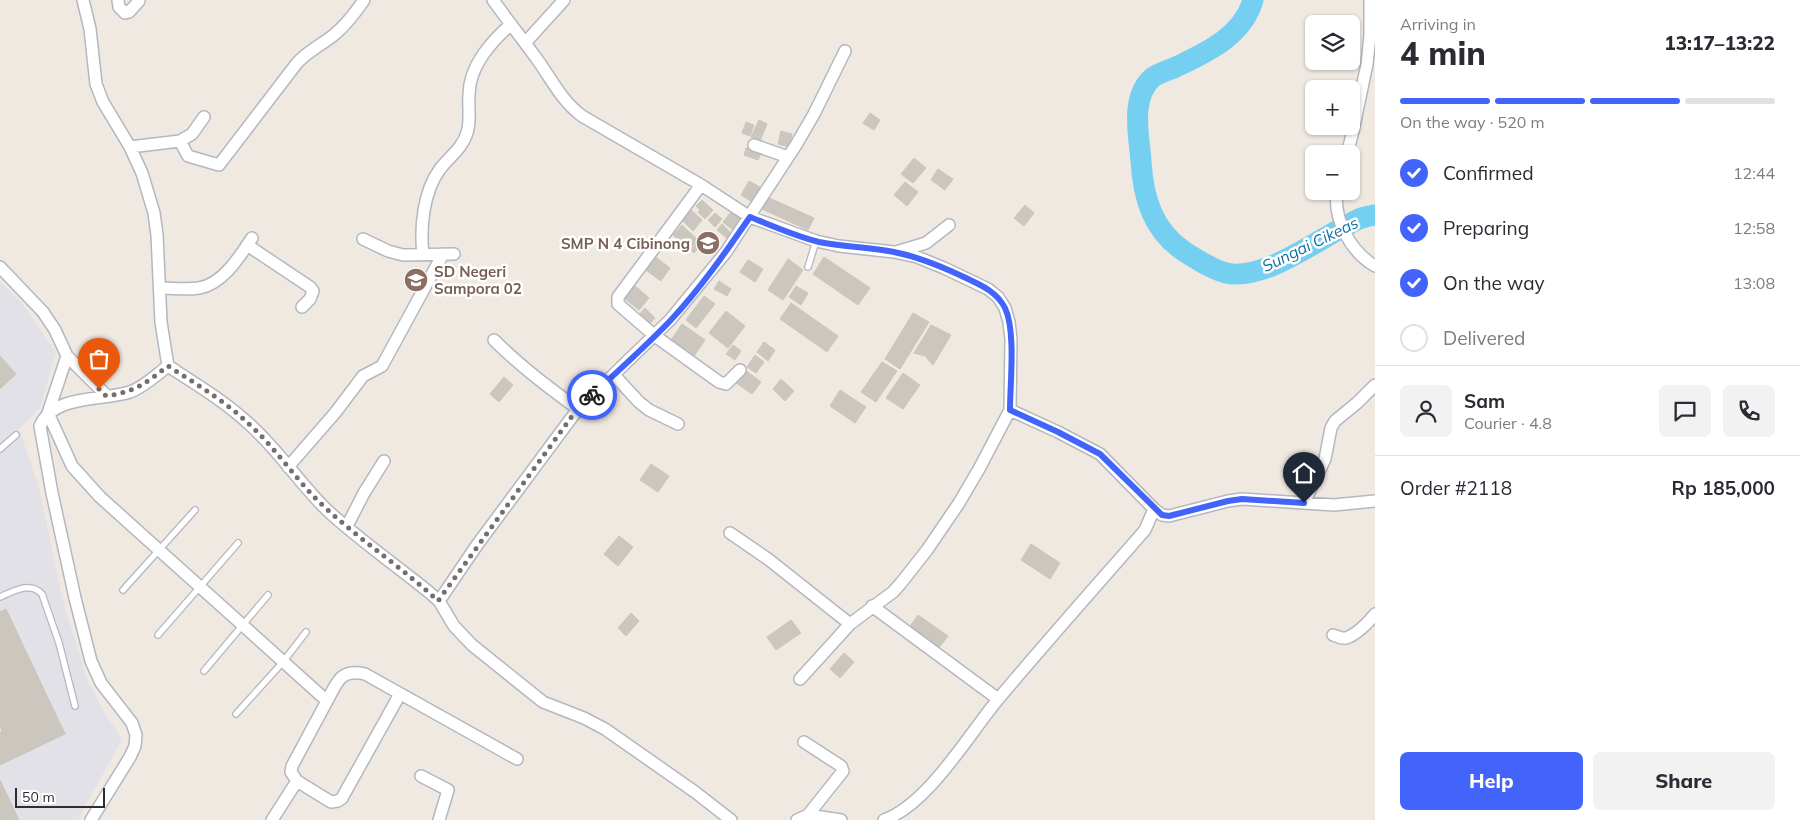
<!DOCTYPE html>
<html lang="en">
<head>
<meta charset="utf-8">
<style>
  body { margin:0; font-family:Mulish,sans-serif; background:#f2f2f3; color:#2b2b33; height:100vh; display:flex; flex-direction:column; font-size:19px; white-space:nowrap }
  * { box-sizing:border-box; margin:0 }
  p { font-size:16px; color:#7c7c81 }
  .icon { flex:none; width:28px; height:28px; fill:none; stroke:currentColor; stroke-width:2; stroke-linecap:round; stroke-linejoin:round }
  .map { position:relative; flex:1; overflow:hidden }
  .side { display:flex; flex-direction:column; background:#fff; width:425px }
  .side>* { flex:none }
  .buttons { position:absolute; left:1305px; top:15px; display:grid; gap:10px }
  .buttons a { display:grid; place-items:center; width:55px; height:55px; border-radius:8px; background:#fff; box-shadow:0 1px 4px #0004; font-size:25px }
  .scale { position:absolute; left:15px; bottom:12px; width:90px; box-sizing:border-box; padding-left:5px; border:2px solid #2e2e2e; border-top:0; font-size:14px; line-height:18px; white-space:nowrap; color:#2e2e2e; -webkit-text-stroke:4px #fff; paint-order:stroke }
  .pin { position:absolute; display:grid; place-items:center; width:42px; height:42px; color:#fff; margin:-51px -21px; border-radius:50% 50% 50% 0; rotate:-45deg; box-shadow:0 0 5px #0007 }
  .pin .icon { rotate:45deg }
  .courier { position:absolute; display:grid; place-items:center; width:50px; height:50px; margin:-25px; border:4px solid #4264fb; border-radius:50%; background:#fff; color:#222; box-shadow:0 1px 6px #0007 }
  .overview em { font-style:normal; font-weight:800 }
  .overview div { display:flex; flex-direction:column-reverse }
  .overview { display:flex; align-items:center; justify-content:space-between; height:85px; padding:0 25px }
  h1 { font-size:32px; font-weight:800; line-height:38px }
  .bar { display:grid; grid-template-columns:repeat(4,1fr); gap:8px 5px; align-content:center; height:60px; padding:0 25px }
  .bar i { height:6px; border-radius:4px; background:#e1e1e2 }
  .bar .active { background:#4264fb }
  .bar p { grid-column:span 4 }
  .line { display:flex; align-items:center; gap:12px; padding:0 25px; border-top:1px solid #e1e1e2 }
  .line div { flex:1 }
  .round { display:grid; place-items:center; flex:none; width:52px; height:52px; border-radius:8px; background:#f2f2f3 }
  ol { padding:0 25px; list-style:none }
  li { display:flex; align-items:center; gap:15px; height:55px }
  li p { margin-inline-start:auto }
  li .icon { padding:5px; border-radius:50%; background:#4264fb; color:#fff; stroke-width:4 }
  li:last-child { color:#7c7c81 }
  li i { width:28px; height:28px; border:2px solid #e1e1e2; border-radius:50% }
  .primary-button { display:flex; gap:10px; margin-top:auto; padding:10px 25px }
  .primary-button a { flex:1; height:58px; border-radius:8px; background:#4264fb; color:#fff; font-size:20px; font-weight:800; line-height:58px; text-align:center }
  .primary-button a+a { background:#f2f2f3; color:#2b2b33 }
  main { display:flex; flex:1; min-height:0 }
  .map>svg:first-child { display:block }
</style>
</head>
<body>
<main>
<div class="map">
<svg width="1375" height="820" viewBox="0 0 1375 820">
  <rect width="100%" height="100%" fill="#efe9e1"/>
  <!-- industrial -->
  <path fill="#e3e1e8" d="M0,281L21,302L56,352L40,408L19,429L38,484L63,601L88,681L104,712L122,739L78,820H0Z"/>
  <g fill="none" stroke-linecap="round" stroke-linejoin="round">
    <!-- river -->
    <path stroke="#75cff0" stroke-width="21" d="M1253,0C1243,36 1207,52 1176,67C1169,70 1158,73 1152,78C1130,98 1139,135 1141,161C1143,198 1153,231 1185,252C1198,260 1211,269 1226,273C1265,282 1322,236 1357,220C1362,217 1369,216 1375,215"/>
  </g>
  <!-- building -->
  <path fill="#cbc7bf" stroke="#cbc5ba" d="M870,113L880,120L874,130L863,123Z
    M759,120L767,124L760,141L751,137Z
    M746,122L754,125L750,136L742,133Z
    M781,131L792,134L789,147L778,144Z
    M746,148L761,153L758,160L744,155Z
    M914,158L926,168L913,183L901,174Z
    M938,169L953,179L945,190L931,180Z
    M749,181L760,187L752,202L741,195Z
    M905,182L918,192L907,206L894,195Z
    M767,197L814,218L808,230L762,209Z
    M702,200L713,210L705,219L698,212L700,210L696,206Z
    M1025,205L1034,213L1024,226L1014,218Z
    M690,209L702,220L693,231L681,219Z
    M731,212L741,219L733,230L723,222Z
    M715,213L722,219L715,227L708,220Z
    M722,224L731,233L727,238L717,230Z
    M682,225L702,244L694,253L673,235Z
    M653,255L670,268L661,281L643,268Z
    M824,257L870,288L858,305L813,274Z
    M788,259L803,270L783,300L768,290Z
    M748,260L763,269L755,282L740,272Z
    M719,281L731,289L727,296L714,289Z
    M634,285L649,298L639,310L624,298Z
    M796,286L808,293L801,305L789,297Z
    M704,296L715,304L696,328L686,320Z
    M791,303L838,336L827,352L780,319Z
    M645,308L655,318L646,328L636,318Z
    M726,311L745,326L728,348L709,333Z
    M913,313L929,322L900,369L885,359Z
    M682,324L705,340L694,356L671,340Z
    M931,325L951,335L933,365L925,356L914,353Z
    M764,342L775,350L768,361L757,352Z
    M733,345L741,351L735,360L726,354Z
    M755,355L764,362L756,373L747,367Z
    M0,356L16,374L0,389Z
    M882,362L897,371L876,402L861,392Z
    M745,370L761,382L752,394L736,383Z
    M903,373L920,385L903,409L886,398Z
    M504,377L513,385L499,402L490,394Z
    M781,379L794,391L785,401L773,389Z
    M840,390L866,407L855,423L830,406Z
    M651,464L669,476L658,492L640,480Z
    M619,536L633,547L618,566L604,554Z
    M1031,544L1060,563L1050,579L1021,560Z
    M6,609L65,734L0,765V733L2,731L0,726V612Z
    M631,613L639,621L626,636L618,628Z
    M918,615L948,636L938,649L909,628Z
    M791,620L801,633L776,650L767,637Z
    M844,653L854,662L840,678L830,669Z
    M0,780L19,820H0Z"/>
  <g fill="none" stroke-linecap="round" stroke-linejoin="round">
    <!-- lane casing -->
    <g stroke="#b4b7c1" stroke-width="8">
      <path id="lane" d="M808,267L816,241
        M0,449L16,435
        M123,590L195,510
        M0,597C14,591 30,581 42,594L59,643L75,706
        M158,635L238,543
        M204,671L268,595
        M236,714L283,662L306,632"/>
    </g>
    <!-- street casing -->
    <g stroke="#b4b7c1" stroke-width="14">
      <path id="street" d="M83,0L90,29L96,84L103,102L130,147L142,173L154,213L157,235L161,322L168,366C196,384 224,401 248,423C278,449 299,483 327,510C359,540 396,565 430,593L439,601L454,626L472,645L543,702L584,718L605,729L695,792L731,820
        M118,0L119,7L125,13L129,12L139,1
        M493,0C508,21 524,41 539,62C553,82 562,101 582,116L701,185L750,217L816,241L839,246L894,252L917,257L944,268L988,289L998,297L1005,308L1009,322L1011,339L1010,410L979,469L959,503L927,550L901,583L893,592L850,624L800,679
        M525,43L564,0
        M180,141L188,156L219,165L297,63C308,51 323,44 335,34C347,24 355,13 364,0
        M754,145L788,157
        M130,147L180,141L192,134L204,117
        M1347,154L1353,131L1367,64L1370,35V0
        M701,185L618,297V304L655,336L719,382L726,384L740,370
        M1337,191C1333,220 1351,252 1375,266
        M363,239L388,251L403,255L454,254
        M247,245L310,287L313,291L310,299L302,307
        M896,252L926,243L949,225
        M423,255C420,228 423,192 440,169C449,157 462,149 467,133C471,120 468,108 469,95C469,66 491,42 511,24
        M0,267L43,312L55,330L67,356L48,413L72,466L100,497L327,701L292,766L291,772L297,781L272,820
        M160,288C173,288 186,290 199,288C223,284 240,256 252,238
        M494,340C520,366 548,387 578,409
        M67,356L107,396
        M614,375L639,402L649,410L678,424
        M1010,410L1058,432L1100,454L1154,509
        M288,467L335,413L363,376L382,366L443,254
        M1304,503L1325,459L1331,428L1335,421L1357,403L1375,385
        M347,526L364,493L384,461
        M730,533L768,559L850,624
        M439,601L477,545L578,409L670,320L726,252L796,145L814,114L845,51
        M872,606L998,699
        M1333,635C1337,636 1341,639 1346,638C1356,635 1369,622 1375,614
        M327,701C337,683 340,668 365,674L517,759
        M804,742L841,766L843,771L808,815
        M421,776L448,790L439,820
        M297,781L331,802L338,801L342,798L400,694
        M91,820L130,757L135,746L136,735L132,723L101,683L91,661L75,598L52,493L40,426C54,394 102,401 130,392C144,387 156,375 168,366
        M797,820L808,815L841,820
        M884,820C929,804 970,732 1000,697C1048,640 1097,585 1145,530L1154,509L1162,515L1169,516L1228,501L1242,499L1334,505L1375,501"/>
    </g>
    <!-- lane -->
    <use href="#lane" stroke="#fff" stroke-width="5.5"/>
    <!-- street -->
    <use href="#street" stroke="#fff" stroke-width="11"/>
  </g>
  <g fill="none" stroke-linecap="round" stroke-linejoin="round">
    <!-- done -->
    <path stroke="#726f6d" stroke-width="5" stroke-dasharray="0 9" d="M99,389L106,396C135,392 146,383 168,366C196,384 225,401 249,424C278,450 299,485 329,511C364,543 404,569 438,601L578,408L592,395"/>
    <!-- route -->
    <path stroke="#4264fb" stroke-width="6" d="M592,395C618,371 645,347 670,321C700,289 725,253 750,217C773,226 795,236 819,242C844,247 869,247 894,252C920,257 943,267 966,278C981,285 997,292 1005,308C1016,331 1010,384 1010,410L1058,432L1100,454L1162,515L1169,516L1228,501L1242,499L1304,503"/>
  </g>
  <!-- icons -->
  <defs>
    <g id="school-disc" transform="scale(1.25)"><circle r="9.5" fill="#8d6e63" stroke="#fff"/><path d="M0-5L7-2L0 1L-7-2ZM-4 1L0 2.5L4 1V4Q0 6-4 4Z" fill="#fff"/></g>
  </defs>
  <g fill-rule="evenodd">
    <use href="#school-disc" x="708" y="243"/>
    <use href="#school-disc" x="416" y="280"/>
  </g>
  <g text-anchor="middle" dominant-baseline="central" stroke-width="5" stroke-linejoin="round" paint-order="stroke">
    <!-- education labels -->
    <g font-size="15" font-weight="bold" fill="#785e54" stroke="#fff" text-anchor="end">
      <text x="690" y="243">SMP N 4 Cibinong</text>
      <text x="434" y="271" text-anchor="start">SD Negeri<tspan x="434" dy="17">Sampora 02</tspan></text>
    </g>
    <!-- water labels -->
    <g font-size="16" font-style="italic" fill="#0d6fa3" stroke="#fff">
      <text transform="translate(1310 244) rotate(-26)">Sungai Cikeas</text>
    </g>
  </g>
</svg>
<div class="buttons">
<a><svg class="icon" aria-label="layers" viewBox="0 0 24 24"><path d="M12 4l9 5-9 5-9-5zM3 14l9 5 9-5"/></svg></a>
<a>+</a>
<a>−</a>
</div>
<div class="scale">50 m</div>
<div class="pin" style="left:99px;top:389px;background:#ea580c"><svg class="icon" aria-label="bag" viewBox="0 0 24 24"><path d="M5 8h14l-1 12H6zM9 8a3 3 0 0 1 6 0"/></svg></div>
<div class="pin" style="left:1304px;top:503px;background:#1f2937"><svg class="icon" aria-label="home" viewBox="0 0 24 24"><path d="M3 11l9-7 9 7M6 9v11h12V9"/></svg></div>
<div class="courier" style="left:592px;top:395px"><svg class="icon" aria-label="bike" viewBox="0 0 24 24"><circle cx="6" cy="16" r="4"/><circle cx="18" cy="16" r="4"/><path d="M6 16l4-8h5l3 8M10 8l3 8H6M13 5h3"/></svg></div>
</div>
<section class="side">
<div class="overview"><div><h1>4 min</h1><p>Arriving in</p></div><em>13:17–13:22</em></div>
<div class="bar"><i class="active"></i><i class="active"></i><i class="active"></i><i></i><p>On the way · 520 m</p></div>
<ol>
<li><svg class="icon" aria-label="check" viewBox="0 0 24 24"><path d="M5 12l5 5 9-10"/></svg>Confirmed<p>12:44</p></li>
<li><svg class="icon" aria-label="check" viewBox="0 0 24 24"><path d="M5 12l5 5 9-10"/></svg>Preparing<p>12:58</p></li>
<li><svg class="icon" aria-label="check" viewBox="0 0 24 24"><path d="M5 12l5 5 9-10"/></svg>On the way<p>13:08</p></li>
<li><i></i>Delivered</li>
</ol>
<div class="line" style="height:90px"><a class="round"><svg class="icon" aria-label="person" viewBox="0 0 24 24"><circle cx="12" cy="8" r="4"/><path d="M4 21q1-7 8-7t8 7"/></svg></a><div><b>Sam</b><p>Courier · 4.8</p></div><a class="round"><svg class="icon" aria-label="chat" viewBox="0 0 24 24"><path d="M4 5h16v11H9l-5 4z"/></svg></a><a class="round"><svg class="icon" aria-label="phone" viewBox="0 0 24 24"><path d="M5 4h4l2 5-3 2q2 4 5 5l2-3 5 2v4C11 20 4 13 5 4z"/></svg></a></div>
<div class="line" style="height:65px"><div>Order #2118</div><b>Rp 185,000</b></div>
<div class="primary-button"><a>Help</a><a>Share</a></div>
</section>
</main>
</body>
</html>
